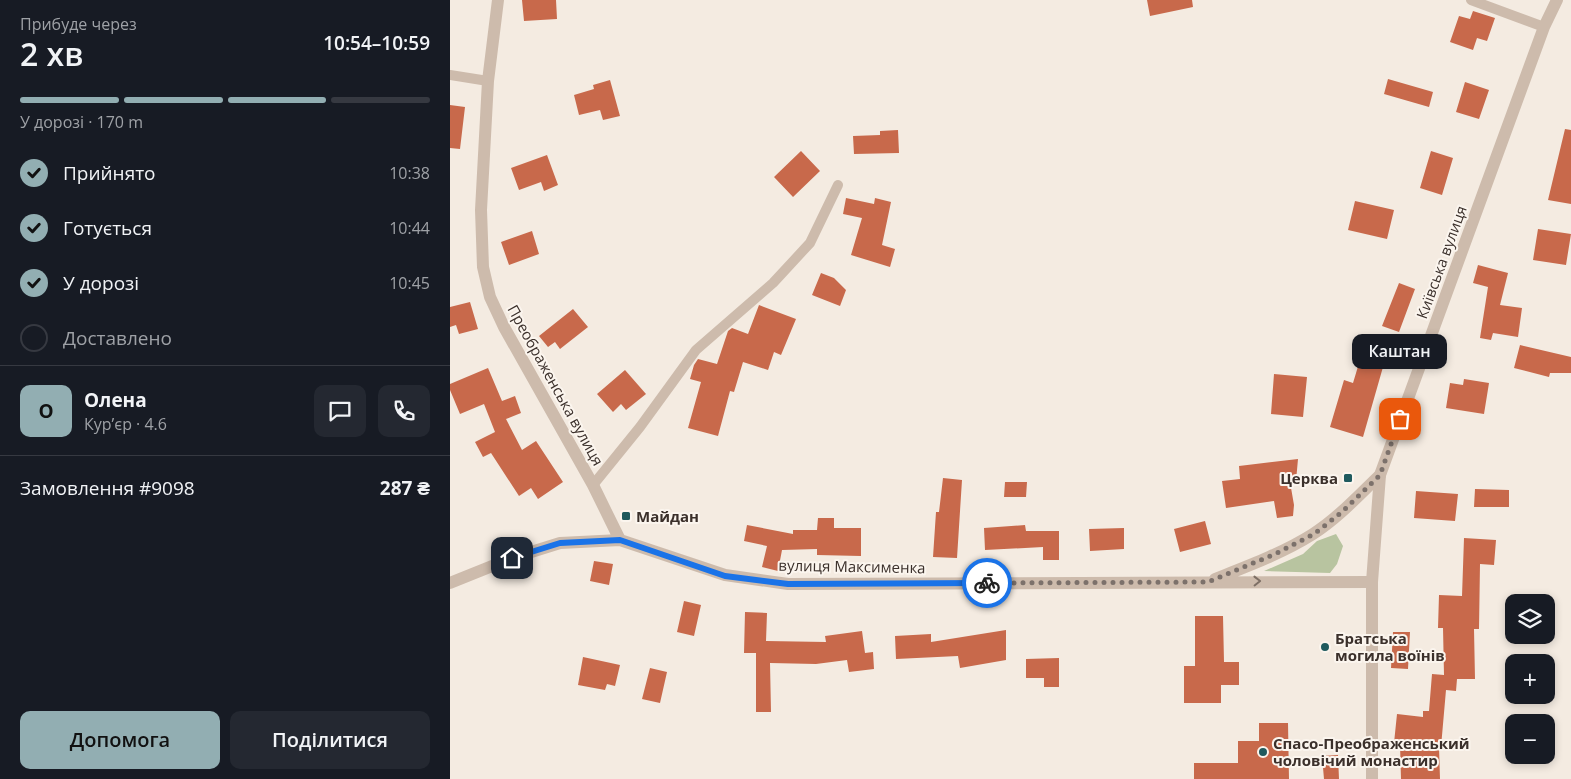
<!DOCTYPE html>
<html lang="uk">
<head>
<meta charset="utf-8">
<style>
  body { margin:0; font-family:"Open Sans",sans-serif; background:#242831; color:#f1f3f6; height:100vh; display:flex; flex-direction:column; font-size:19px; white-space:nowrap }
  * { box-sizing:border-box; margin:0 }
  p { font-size:16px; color:#9ea1a6 }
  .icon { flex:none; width:28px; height:28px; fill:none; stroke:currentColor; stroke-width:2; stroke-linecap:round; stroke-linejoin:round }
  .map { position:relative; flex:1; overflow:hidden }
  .sheet { display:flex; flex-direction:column; background:#171b24; width:450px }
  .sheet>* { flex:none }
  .tools { position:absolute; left:1055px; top:594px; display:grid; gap:10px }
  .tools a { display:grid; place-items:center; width:50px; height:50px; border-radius:10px; background:#171b24; box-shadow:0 2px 8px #0003; font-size:25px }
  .pin { position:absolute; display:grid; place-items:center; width:42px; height:42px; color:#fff; margin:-21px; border-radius:10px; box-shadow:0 2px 8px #0006 }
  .courier { position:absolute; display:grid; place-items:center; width:50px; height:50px; margin:-25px; border:4px solid #1a73e8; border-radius:50%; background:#fff; color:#222; box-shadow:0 1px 6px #0007 }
  .bubble { position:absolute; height:35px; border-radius:10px; background:#171b24; box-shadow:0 2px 8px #0003; font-size:16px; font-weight:600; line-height:35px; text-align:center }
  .overview em { font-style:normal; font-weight:600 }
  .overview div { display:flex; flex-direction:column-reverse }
  .overview { display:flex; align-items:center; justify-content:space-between; height:85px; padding:0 20px }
  h1 { font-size:32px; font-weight:600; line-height:38px }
  .bar { display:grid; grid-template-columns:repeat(4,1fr); gap:8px 5px; align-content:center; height:60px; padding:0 20px }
  .bar i { height:6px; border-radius:4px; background:#363941 }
  .bar .current { background:#92aeb2 }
  .bar p { grid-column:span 4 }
  .line { display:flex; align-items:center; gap:12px; padding:0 20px; border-top:1px solid #363941 }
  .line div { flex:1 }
  .round { display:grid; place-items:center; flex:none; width:52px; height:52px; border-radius:10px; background:#242831 }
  ol { padding:0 20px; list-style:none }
  li { display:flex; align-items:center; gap:15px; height:55px }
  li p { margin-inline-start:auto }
  li .icon { padding:5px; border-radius:50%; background:#92aeb2; color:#111; stroke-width:4 }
  li:last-child { color:#9ea1a6 }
  li i { width:28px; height:28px; border:2px solid #363941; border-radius:50% }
  .action { display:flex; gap:10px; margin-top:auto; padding:10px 20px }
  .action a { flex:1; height:58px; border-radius:10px; background:#92aeb2; color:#111; font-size:20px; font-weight:600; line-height:58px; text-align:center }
  .action a+a { background:#242831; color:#f1f3f6 }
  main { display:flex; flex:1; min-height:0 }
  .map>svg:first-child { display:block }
</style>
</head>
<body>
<main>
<section class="sheet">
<div class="overview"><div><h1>2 хв</h1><p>Прибуде через</p></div><em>10:54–10:59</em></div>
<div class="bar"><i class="current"></i><i class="current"></i><i class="current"></i><i></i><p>У дорозі · 170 m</p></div>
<ol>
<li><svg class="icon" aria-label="check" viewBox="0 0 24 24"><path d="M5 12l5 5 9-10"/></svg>Прийнято<p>10:38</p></li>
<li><svg class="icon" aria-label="check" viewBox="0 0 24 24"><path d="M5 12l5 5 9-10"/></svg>Готується<p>10:44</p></li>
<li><svg class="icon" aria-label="check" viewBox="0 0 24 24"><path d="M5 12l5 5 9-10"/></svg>У дорозі<p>10:45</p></li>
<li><i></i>Доставлено</li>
</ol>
<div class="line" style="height:90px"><b class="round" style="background:#92aeb2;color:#111">О</b><div><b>Олена</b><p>Кур’єр · 4.6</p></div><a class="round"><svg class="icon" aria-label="chat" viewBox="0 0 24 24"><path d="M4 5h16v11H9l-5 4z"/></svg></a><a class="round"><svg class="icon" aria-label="phone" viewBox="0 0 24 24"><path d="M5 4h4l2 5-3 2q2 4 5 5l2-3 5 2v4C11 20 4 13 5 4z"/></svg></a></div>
<div class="line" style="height:65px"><div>Замовлення #9098</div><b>287 ₴</b></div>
<div class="action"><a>Допомога</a><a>Поділитися</a></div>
</section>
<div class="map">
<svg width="1121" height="779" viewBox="0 0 1121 779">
  <rect width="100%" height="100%" fill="#f4ebe1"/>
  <!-- green -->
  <path fill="#b8c4a0" d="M886,534L893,546L887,564L880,573L814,571L853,554L867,541Z"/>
  <!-- building -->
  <path fill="#c8694b" d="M72,0H106L107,19L74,21Z
    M697,0H742L743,7L700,16Z
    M1023,11L1045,18L1037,41L1027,38L1023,50L1000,42L1009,16L1020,19Z
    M938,79L983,92L979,107L934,94Z
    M160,80L170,116L153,120L150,110L129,115L124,95L144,89L143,85Z
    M1015,82L1039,90L1029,119L1006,112Z
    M0,105L15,107L10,149L0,148Z
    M1115,129L1121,130V204L1098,200Z
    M448,130L449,153L404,154L403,136L430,135V131Z
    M351,151L370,171L343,197L324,177Z
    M981,151L1003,158L992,195L970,188Z
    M97,155L108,185L94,191L91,182L69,190L61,168Z
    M396,198L424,204L425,198L441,202L432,245L445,249L440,267L401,255L412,218L393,214Z
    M905,201L944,210L937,239L898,230Z
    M1088,229L1121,234L1116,265L1083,260Z
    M82,231L89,254L59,265L51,242Z
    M1028,265L1058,273L1050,305L1072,308L1068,337L1043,333L1041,340L1030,338L1038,287L1023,283Z
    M371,273L384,278L396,290L390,306L362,295Z
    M949,283L965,289L949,332L932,326Z
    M20,302L28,329L9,334L6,325L0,327V307Z
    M309,305L346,319L331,355L324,352L318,370L293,362L284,392L280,391L268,436L238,428L251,382L240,379L244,365L248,359L267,364L278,331L282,328L298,334Z
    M123,309L138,327L110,349L105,342L98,347L89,336Z
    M916,340L939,346L913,437L880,427L894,380L903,383Z
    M1070,345L1121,357V373H1100L1099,377L1064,368Z
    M38,368L52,401L65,396L71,413L56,419L72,450L86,441L113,482L88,499L81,488L69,496L41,453L33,457L25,442L45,432L34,404L10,414L0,390V384Z
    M175,370L196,394L176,410L171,404L163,412L147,394Z
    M824,374L857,377L853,417L821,414Z
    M1014,379L1039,383L1034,414L996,408L1000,383L1013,385Z
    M848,459L846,481L840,482L844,505L843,516L827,518L824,501L776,508L772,481L790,479L789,466Z
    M493,478L512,480L507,558L483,557L486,512H489Z
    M555,482H577L576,497H554Z
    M1025,489L1059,490V507H1024Z
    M966,491L1008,494L1005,521L964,518Z
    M368,518H384V528H411V556L367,555V549L332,550L328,571L312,567L317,546L294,541L297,525L343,534V530H367Z
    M755,521L761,544L730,552L724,529Z
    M575,525L576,531H609V560H593V547L535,550L534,528Z
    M674,528V549L640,551L639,529Z
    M1014,538L1046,540L1044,565L1030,564L1029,629H1024L1025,679H1007L1006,691L996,690L991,747H989L990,779H951L950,744L944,743L947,714L973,717V711H979L982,674L994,675L993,628H988L989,595L1012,596Z
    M144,561L163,564L159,585L140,581Z
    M234,601L251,605L244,636L227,632Z
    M295,612L317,613L316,641L376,642L375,636L412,631L415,653L423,652L424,669L399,672L397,660L366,664L320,663L321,712H306V653H294Z
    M745,616H773L774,662H789V685H771V703H734V666H745Z
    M556,630V660L510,668L508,656L446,659L445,636L481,634V642Z
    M943,632H960L958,669L941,668Z
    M133,657L170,665L165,686L157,684L155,690L128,685Z
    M609,658V687H594V678H576V659Z
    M200,668L217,672L210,703L192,699Z
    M809,723H838L839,779H744V763H788V741H809Z
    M888,755L889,779H874L872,756Z"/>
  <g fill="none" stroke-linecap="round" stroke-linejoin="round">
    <!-- service -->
    <path stroke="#cdbbac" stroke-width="10" d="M1021,0L1094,27
      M0,75L38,81
      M143,485L190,427L246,350L323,283L360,243L388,185"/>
    <!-- minor -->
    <path stroke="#cdbbac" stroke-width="12" d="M48,0L38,81L31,210L33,267L40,297L54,327L143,485L170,540
      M765,579C798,566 833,553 863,534C888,518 909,495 930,475
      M0,583L62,558L110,543L170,540L275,575L338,584L922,582"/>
    <!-- tertiary -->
    <path stroke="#cdbbac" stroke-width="12" d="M922,779V582L930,475L1094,27L1107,0"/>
  </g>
  <!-- one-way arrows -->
  <defs><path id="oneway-chevron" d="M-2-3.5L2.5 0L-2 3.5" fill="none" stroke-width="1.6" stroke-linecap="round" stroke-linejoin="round" transform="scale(1.25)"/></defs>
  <use stroke="#7d6f65" href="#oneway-chevron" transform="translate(807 581) rotate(-1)"/>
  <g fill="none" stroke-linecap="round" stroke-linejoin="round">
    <!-- done -->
    <path stroke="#7c716b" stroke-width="5" stroke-dasharray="0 9" d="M537,583L758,582L825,554L864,534L892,512L930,475L950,419"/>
    <!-- route -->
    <path stroke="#1a73e8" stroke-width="6" d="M62,558L110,543L170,540L275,576L338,584L537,583"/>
  </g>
  <!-- markers -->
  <g fill="#1f5a5e" stroke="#fbf5ee" stroke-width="2">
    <rect x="893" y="473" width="10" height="10" rx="2.5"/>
    <rect x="171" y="511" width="10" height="10" rx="2.5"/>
    <circle cx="875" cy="647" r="5"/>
    <circle cx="813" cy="752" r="5"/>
  </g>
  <g text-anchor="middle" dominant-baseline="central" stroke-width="4" stroke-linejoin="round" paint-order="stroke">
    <!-- street labels -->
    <g font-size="15" fill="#3b302b" stroke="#fbf5ee">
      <text transform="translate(991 262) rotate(-70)">Київська вулиця</text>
      <text transform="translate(106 385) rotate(61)">Преображенська вулиця</text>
      <text transform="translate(402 566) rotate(1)">вулиця Максименка</text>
    </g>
    <!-- poi labels -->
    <g font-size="15" font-weight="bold" fill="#3b302b" stroke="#fbf5ee" text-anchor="start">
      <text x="888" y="478" text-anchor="end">Церква</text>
      <text x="186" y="516">Майдан</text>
      <text x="885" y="638">Братська<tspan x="885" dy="17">могила воїнів</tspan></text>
      <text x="823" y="743">Спасо-Преображенський<tspan x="823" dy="17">чоловічий монастир</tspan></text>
    </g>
  </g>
</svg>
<div class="tools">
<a><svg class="icon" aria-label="layers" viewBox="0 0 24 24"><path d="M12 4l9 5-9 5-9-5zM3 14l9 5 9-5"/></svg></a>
<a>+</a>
<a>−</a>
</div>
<div class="pin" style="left:950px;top:419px;background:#ea580c"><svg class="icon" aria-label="bag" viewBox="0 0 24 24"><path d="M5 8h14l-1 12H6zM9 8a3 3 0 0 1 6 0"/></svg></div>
<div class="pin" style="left:62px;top:558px;background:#1f2937"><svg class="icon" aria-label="home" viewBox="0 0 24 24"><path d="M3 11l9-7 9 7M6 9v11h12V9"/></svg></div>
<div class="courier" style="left:537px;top:583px"><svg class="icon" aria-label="bike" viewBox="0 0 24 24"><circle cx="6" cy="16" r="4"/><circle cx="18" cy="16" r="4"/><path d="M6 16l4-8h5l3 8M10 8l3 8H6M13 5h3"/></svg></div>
<div class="bubble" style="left:902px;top:334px;width:95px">Каштан</div>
</div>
</main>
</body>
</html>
